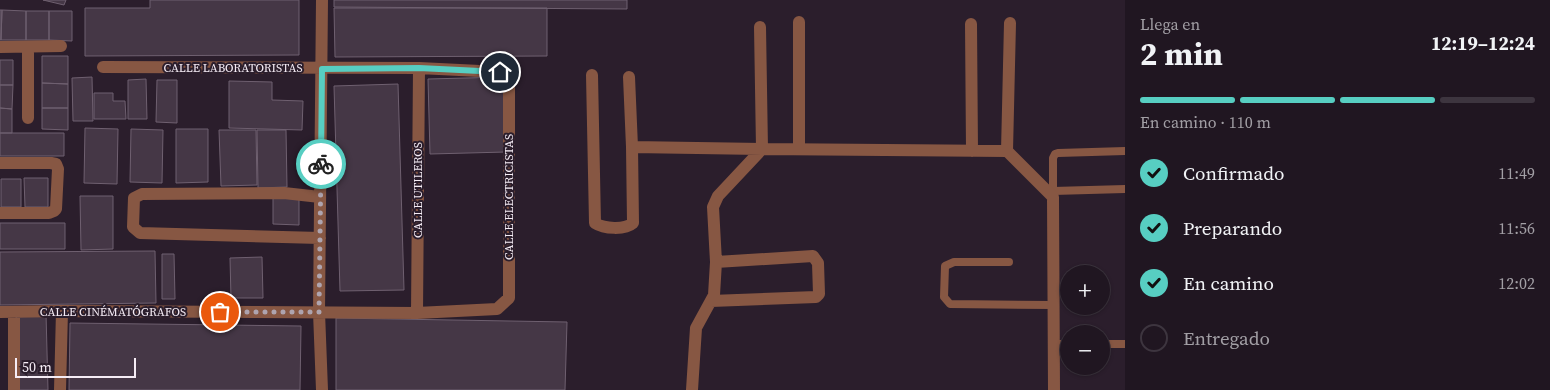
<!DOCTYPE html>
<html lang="es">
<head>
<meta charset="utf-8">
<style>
  body { margin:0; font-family:"Source Serif 4",serif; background:#2d232e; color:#f1f3f6; height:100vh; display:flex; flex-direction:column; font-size:19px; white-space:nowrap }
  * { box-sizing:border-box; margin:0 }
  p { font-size:16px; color:#a29fa5 }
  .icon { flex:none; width:28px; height:28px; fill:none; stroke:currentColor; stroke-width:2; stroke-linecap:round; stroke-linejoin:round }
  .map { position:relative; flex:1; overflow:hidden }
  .side { display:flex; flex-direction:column; background:#201621; width:425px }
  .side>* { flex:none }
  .controls { position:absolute; left:1060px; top:265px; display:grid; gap:10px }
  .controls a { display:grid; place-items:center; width:50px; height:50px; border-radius:50%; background:#201621; box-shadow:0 1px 4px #0004,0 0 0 1px #3d353f; font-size:25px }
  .scale { position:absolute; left:15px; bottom:12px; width:121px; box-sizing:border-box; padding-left:5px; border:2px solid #f5ecf5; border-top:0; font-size:14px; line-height:18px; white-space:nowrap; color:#f5ecf5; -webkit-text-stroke:4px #2b1e2c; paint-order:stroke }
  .pin { position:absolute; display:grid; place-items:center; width:42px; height:42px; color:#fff; margin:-21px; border:2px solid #fff; border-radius:50%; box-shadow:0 1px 5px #0007 }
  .courier { position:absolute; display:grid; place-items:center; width:50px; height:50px; margin:-25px; border:4px solid #57cec2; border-radius:50%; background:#fff; color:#222; box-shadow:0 1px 6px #0007 }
  .summary em { font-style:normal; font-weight:700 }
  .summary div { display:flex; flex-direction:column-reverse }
  .summary { display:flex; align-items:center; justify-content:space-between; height:85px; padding:0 15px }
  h1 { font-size:32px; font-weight:700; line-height:38px }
  .bar { display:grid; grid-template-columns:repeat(4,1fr); gap:8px 5px; align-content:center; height:60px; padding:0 15px }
  .bar i { height:6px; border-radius:4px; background:#3d353f }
  .bar .current { background:#57cec2 }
  .bar p { grid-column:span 4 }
  ol { padding:0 15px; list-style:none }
  li { display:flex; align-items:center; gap:15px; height:55px }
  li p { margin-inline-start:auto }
  li .icon { padding:5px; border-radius:50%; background:#57cec2; color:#111; stroke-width:4 }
  li:last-child { color:#a29fa5 }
  li i { width:28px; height:28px; border:2px solid #3d353f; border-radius:50% }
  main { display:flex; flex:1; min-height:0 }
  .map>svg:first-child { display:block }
</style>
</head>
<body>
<main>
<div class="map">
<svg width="1125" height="390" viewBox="0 0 1125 390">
  <rect width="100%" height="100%" fill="#2b1e2c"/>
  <!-- building -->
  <path fill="#453746" stroke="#6f6070" d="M43,0H66L64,5Z
    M150,0H299V55L85,56V8H150Z
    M334,0H627V9L334,7Z
    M334,8H547V56L335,57Z
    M0,10H2L1,40H0Z
    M2,10L26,11V40H1Z
    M26,11H49V40H26Z
    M49,11H72V41L49,40Z
    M42,56H68V84L42,83Z
    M0,60H13V85H0Z
    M92,77L93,121H73L72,78Z
    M504,77L506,152L430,154L428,79Z
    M146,79L147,119H128V80Z
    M157,80H177V123L156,122Z
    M229,81L272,82V100L303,101L302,130L229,128Z
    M42,83L68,84V108H42Z
    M398,84L404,290L340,291L334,86Z
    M0,85H13L12,109L0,108Z
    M94,93H113V101H125L126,119H94Z
    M0,108L12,109V133H0Z
    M42,108H68V130L42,129Z
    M85,128L118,129L117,184L84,183Z
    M131,129L163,130L162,183L130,182Z
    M176,129H208V182L176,183Z
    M219,130H256L257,185L221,186Z
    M257,130H286L287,187L258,188Z
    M0,133H64V156H0Z
    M24,178H48V207H25Z
    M1,179H21V207H1Z
    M80,196H113V249L81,250Z
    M273,198H299V225L273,224Z
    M0,223H65V249H0Z
    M155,251L156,303L0,305V252Z
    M162,254H174L175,299H162Z
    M262,257L263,298H231L230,258Z
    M46,313L48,390H18L16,314Z
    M336,318L567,322L565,390H336Z
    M70,323L301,326L300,390H69Z"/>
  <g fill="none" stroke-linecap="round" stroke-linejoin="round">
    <!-- lane -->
    <path stroke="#875743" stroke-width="8" d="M1053,191L1125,189
      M1053,197V158L1055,154L1058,153L1125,151
      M1009,262H954L945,266L944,297L950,304L1053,305
      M1054,344H1069
      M1101,344H1125"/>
    <!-- street -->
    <path stroke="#875743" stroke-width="12" d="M799,22V148
      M1010,23L1007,151L1053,197L1054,390
      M971,24L972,151
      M0,47L61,46
      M28,47V118
      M592,75L595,223C604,229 625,230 633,223L632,147
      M629,77L632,147L762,149L760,27
      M0,163H51L56,164L58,169L56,209L54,211L49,213H0
      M320,197L284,193L142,194L134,198L133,227L140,233L320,238
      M711,301L816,297L819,294L818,263L813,256L716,262
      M0,312L62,311L417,313L497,309L509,298V80L500,72L419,68L103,67
      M417,313L419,68
      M14,390V313
      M60,390L62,311
      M322,390L319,312L322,0
      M692,390L696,328L714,295L716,262L713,207L718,196L762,149L1007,151"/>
  </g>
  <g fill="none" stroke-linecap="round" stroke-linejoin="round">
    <!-- done -->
    <path stroke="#aea4af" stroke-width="5" stroke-dasharray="0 9" d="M220,312H319L321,164"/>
    <!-- route -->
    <path stroke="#57cec2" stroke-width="6" d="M321,164L322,69L419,68L500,72"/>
  </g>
  <g text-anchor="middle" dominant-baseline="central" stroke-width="4" stroke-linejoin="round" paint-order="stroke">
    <!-- street labels -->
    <g font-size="12" fill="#f5ecf5" stroke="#2b1e2c">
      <text x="233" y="68">CALLE LABORATORISTAS</text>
      <text transform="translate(418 190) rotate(-90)">CALLE UTILEROS</text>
      <text transform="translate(509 197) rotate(-90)">CALLE ELECTRICISTAS</text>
      <text x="113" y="312">CALLE CINÉMATÓGRAFOS</text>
    </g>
  </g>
</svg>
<div class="controls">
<a>+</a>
<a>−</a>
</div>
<div class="scale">50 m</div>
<div class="pin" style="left:220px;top:312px;background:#ea580c"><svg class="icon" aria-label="bag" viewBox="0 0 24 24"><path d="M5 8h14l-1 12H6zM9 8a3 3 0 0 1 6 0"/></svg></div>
<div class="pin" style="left:500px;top:72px;background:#1f2937"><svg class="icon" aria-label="home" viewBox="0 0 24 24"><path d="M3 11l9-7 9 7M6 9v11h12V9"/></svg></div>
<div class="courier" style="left:321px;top:164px"><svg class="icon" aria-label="bike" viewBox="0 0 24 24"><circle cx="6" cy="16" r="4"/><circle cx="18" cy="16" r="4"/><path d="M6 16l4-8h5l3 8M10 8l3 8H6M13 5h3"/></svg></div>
</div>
<section class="side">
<div class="summary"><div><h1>2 min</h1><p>Llega en</p></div><em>12:19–12:24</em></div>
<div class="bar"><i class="current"></i><i class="current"></i><i class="current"></i><i></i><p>En camino · 110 m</p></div>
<ol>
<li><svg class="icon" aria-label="check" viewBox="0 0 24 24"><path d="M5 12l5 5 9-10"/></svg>Confirmado<p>11:49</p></li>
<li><svg class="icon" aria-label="check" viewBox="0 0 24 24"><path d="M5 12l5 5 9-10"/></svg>Preparando<p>11:56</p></li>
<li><svg class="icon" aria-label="check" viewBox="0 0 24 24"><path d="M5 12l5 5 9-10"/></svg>En camino<p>12:02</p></li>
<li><i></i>Entregado</li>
</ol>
</section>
</main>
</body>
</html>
